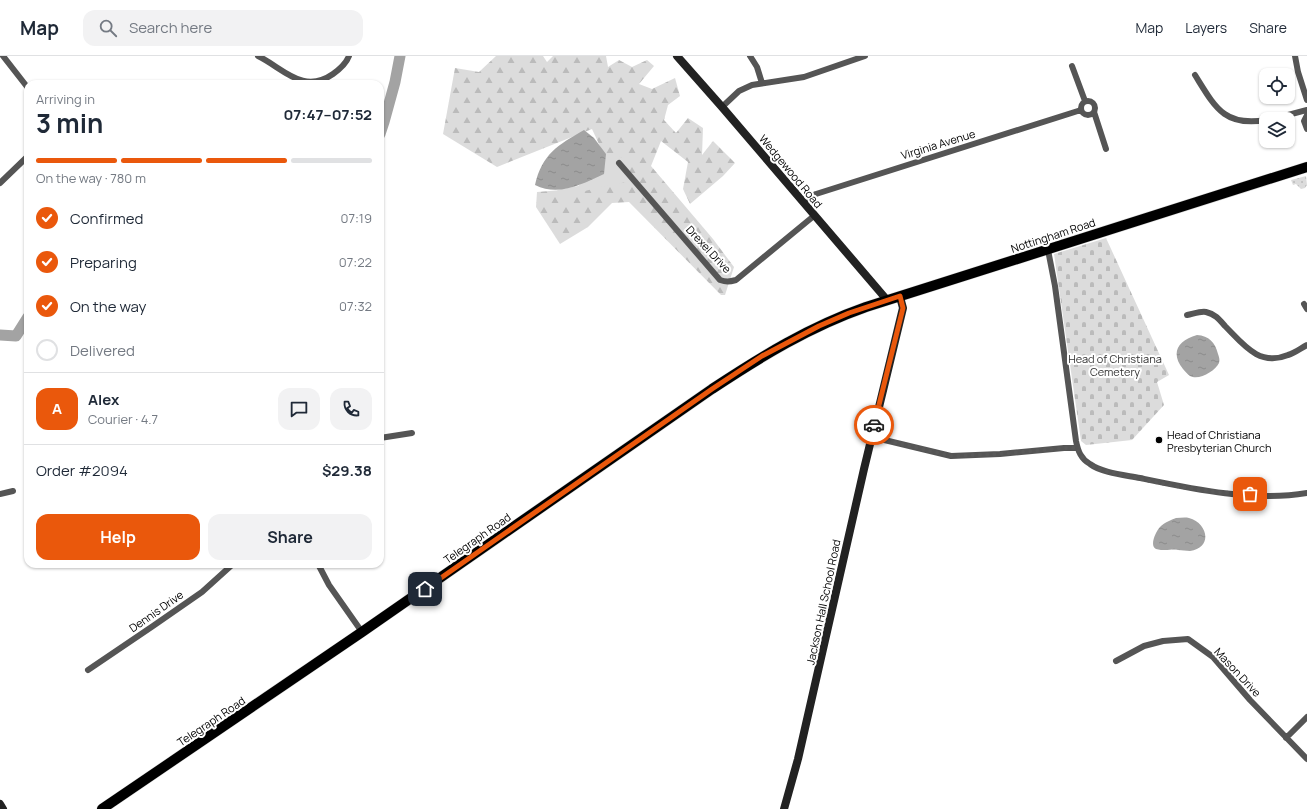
<!DOCTYPE html>
<html lang="en">
<head>
<meta charset="utf-8">
<style>
  body { margin:0; font-family:Manrope,sans-serif; background:#f2f2f3; color:#1f2937; height:100vh; display:flex; flex-direction:column; font-size:15px; white-space:nowrap }
  * { box-sizing:border-box; margin:0 }
  p { font-size:13px; color:#747a83 }
  .icon { flex:none; width:22px; height:22px; fill:none; stroke:currentColor; stroke-width:2; stroke-linecap:round; stroke-linejoin:round }
  .map { position:relative; flex:1; overflow:hidden }
  .sheet { position:absolute; left:24px; top:24px; width:360px; height:488px; display:flex; flex-direction:column; background:#fff; border-radius:12px; box-shadow:0 1px 3px #0004 }
  .sheet>* { flex:none }
  .buttons { position:absolute; left:1259px; top:12px; display:grid; gap:8px }
  .buttons a { display:grid; place-items:center; width:36px; height:36px; border-radius:8px; background:#fff; box-shadow:0 1px 3px #0004; font-size:20px }
  .pin { position:absolute; display:grid; place-items:center; width:34px; height:34px; color:#fff; margin:-17px; border-radius:8px; box-shadow:0 2px 6px #0006 }
  .courier { position:absolute; display:grid; place-items:center; width:40px; height:40px; margin:-20px; border:3px solid #ea580c; border-radius:50%; background:#fff; color:#222; box-shadow:0 1px 5px #0007 }
  .headline em { font-style:normal; font-weight:700 }
  .headline div { display:flex; flex-direction:column-reverse }
  .headline { display:flex; align-items:center; justify-content:space-between; height:68px; padding:0 12px }
  h1 { font-size:26px; font-weight:700; line-height:30px }
  .bar { display:grid; grid-template-columns:repeat(4,1fr); gap:6px 4px; align-content:center; height:48px; padding:0 12px }
  .bar i { height:5px; border-radius:3px; background:#e0e1e3 }
  .bar .on { background:#ea580c }
  .bar p { grid-column:span 4 }
  .line { display:flex; align-items:center; gap:10px; padding:0 12px; border-top:1px solid #e0e1e3 }
  .line div { flex:1 }
  .round { display:grid; place-items:center; flex:none; width:42px; height:42px; border-radius:12px; background:#f2f2f3 }
  ol { padding:0 12px; list-style:none }
  li { display:flex; align-items:center; gap:12px; height:44px }
  li p { margin-inline-start:auto }
  li .icon { padding:4px; border-radius:50%; background:#ea580c; color:#fff; stroke-width:4 }
  li:last-child { color:#747a83 }
  li i { width:22px; height:22px; border:2px solid #e0e1e3; border-radius:50% }
  .button { display:flex; gap:8px; margin-top:auto; padding:8px 12px }
  .button a { flex:1; height:46px; border-radius:12px; background:#ea580c; color:#fff; font-size:16px; font-weight:700; line-height:46px; text-align:center }
  .button a+a { background:#f2f2f3; color:#1f2937 }
  header { display:flex; align-items:center; gap:24px; box-sizing:border-box; height:56px; padding:0 20px; background:#fff; border-bottom:1px solid #e0e1e3 }
  header strong { font-size:19px }
  nav { display:flex; gap:22px; margin-inline-start:auto; font-size:14px }
  .search { width:280px; height:36px; background:#f2f2f3; display:flex; align-items:center; gap:10px; box-sizing:border-box; padding:0 14px; border-radius:12px; color:#747a83; font-size:15px }
  .map>svg:first-child { display:block }
</style>
</head>
<body>
<header>
<strong>Map</strong>
<div class="search"><svg class="icon" aria-label="search" viewBox="0 0 24 24"><circle cx="10" cy="10" r="6"/><path d="M15 15l6 6"/></svg>Search here</div>
<nav><a>Map</a><a>Layers</a><a>Share</a></nav>
</header>
<div class="map">
<svg width="1307" height="753" viewBox="0 0 1307 753">
  <defs>
    <pattern id="grass-dots" width="8" height="8" patternUnits="userSpaceOnUse"><rect width="8" height="8" fill="#dcdcdc"/><path d="M2 2h.1M6 6h.1" fill="none" stroke="#bbb" stroke-width="1.8" stroke-linecap="round"/></pattern>
    <pattern id="forest-firs" width="22" height="20" patternUnits="userSpaceOnUse"><rect width="22" height="20" fill="#dcdcdc"/><path d="M5 1l3.5 6h-7zM16 11l3.5 6h-7z" fill="#bbb"/></pattern>
    <pattern id="cemetery-stones" width="16" height="16" patternUnits="userSpaceOnUse"><rect width="16" height="16" fill="#dcdcdc"/><path d="M2 7V4a2 2 0 0 1 4 0v3zM10 15v-3a2 2 0 0 1 4 0v3z" fill="#bbb"/></pattern>
    <pattern id="water-ripples" width="26" height="14" patternUnits="userSpaceOnUse"><rect width="26" height="14" fill="#a3a3a3"/><path d="M2 4q2-2 4 0t4 0M15 11q2-2 4 0t4 0" fill="none" stroke="#8b8b8b"/></pattern>
  </defs>
  <rect width="100%" height="100%" fill="#fff"/>
  <!-- grass -->
  <path fill="url(#grass-dots)" d="M1306,120L1307,129L1305,132L1301,133L1296,128L1293,129L1291,124Z"/>
  <!-- forest -->
  <path fill="url(#forest-firs)" d="M496,0H543L547,6L553,0H606L608,11L619,4L632,11L647,4L654,10L639,28L652,33L675,22L680,40L668,49L664,64L676,77L688,62L703,72L702,99L713,85L735,107L723,120L690,148L683,133L688,106L661,85L651,110L713,183L734,211L725,239H721L629,146L612,147L588,171L560,188L536,151L537,136L574,133L611,114L592,73L497,111L443,78L455,12L479,16Z"/>
  <!-- cemetery -->
  <path fill="url(#cemetery-stones)" d="M1106,182L1169,319L1157,326L1164,349L1132,384L1086,389L1081,385L1054,198Z"/>
  <!-- park -->
  <path fill="#dcdcdc" d="M606,98L629,103L627,126L600,131L563,141L557,134L578,130L604,111Z"/>
  <!-- water -->
  <path fill="url(#water-ripples)" d="M584,74L594,82L606,98L604,118C582,128 559,141 535,129C542,98 558,89 584,74Z
    M1197,279C1209,280 1215,286 1218,298C1219,301 1220,303 1219,307C1215,315 1199,325 1190,320C1187,318 1185,315 1183,313C1170,297 1178,284 1197,279Z
    M1176,462C1180,462 1185,461 1189,462C1208,467 1213,492 1190,495C1186,495 1182,494 1178,494C1174,493 1170,494 1165,494C1163,494 1159,494 1156,493C1149,490 1156,475 1160,471C1165,466 1171,464 1176,462Z"/>
  <g fill="none" stroke-linecap="round" stroke-linejoin="round">
    <!-- river -->
    <path stroke="#a3a3a3" stroke-width="11" d="M380,78L384,66L395,26L400,0
      M0,279L16,280L28,261"/>
    <!-- primary casing -->
    <g stroke="#dbdbdb" stroke-width="11">
      <path id="primary" d="M102,753L362,576L712,333C762,300 809,271 866,251L1307,111"/>
    </g>
    <!-- street -->
    <path stroke="#555" stroke-width="6" d="M3,0L28,32
      M258,0C283,12 303,39 333,18C340,13 346,8 349,0
      M750,0L757,11L762,27
      M1295,0L1298,16L1307,44
      M1072,10L1085,45
      M1195,19C1215,51 1224,71 1266,64
      M1081 52a7 7 0 1 1 14 0a7 7 0 1 1-14 0Z
      M722,51L739,35L752,29L804,21L865,0
      M1094,56L1106,93
      M1307,59L1304,65L1307,73
      M1273,63L1307,54
      M619,107L720,224C726,226 729,226 736,224L815,159
      M0,127L28,100
      M804,147L810,141L816,138L1081,54
      M1048,194L1055,230L1076,385C1078,395 1081,403 1090,408C1102,417 1125,419 1140,422C1193,433 1253,446 1307,437
      M1304,248L1307,253
      M1187,259C1193,258 1200,255 1206,256C1215,258 1219,263 1225,270C1243,288 1259,311 1288,299C1295,297 1301,292 1307,289
      M872,381L951,400L1000,398L1064,392H1077
      M380,382L412,377
      M0,438L13,435
      M318,508L329,529L362,576
      M1116,605L1144,590L1163,585L1188,583L1213,601L1250,644L1307,703
      M88,614L153,570L202,536L233,508
      M1286,682L1307,661"/>
    <!-- secondary -->
    <path stroke="#222" stroke-width="8" d="M677,0L722,51L887,244
      M0,748L3,753
      M784,753L798,703L864,413L903,252L900,241"/>
    <!-- primary -->
    <use href="#primary" stroke="#000" stroke-width="10"/>
  </g>
  <g fill="none" stroke-linecap="round" stroke-linejoin="round">
    <!-- done -->
    <path stroke="#595959" stroke-width="4" stroke-dasharray="0 7.2" d="M874,369L872,381L951,400L1000,398L1064,392H1077C1082,406 1093,411 1106,415C1153,426 1201,437 1250,438"/>
    <!-- route -->
    <path stroke="#ea580c" stroke-width="5" d="M425,533L712,333L762,300L819,270L849,257L900,240L903,252L874,369"/>
  </g>
  <!-- markers -->
  <circle fill="#000" stroke="#fff" stroke-width="1.5" cx="1159" cy="384" r="4"/>
  <g text-anchor="middle" dominant-baseline="central" stroke-width="4" stroke-linejoin="round" paint-order="stroke">
    <!-- street labels -->
    <g font-size="11" fill="#000" stroke="#fff">
      <text transform="translate(938 88) rotate(-17)">Virginia Avenue</text>
      <text transform="translate(791 115) rotate(50)">Wedgewood Road</text>
      <text transform="translate(1053 179) rotate(-18)">Nottingham Road</text>
      <text transform="translate(709 193) rotate(47)">Drexel Drive</text>
      <text transform="translate(477 482) rotate(-35)">Telegraph Road</text>
      <text transform="translate(823 546) rotate(-78)">Jackson Hall School Road</text>
      <text transform="translate(156 555) rotate(-35)">Dennis Drive</text>
      <text transform="translate(1238 616) rotate(47)">Mason Drive</text>
      <text transform="translate(211 665) rotate(-34)">Telegraph Road</text>
    </g>
    <!-- park labels -->
    <g font-size="11" fill="#333" stroke="#fff">
      <text x="1115" y="302">Head of Christiana<tspan x="1115" dy="13">Cemetery</tspan></text>
    </g>
    <!-- poi labels -->
    <g font-size="11" fill="#000" stroke="#fff" text-anchor="start">
      <text x="1167" y="378">Head of Christiana<tspan x="1167" dy="13">Presbyterian Church</tspan></text>
    </g>
  </g>
</svg>
<div class="buttons">
<a><svg class="icon" aria-label="locate" viewBox="0 0 24 24"><circle cx="12" cy="12" r="6"/><path d="M12 2v4M12 18v4M2 12h4M18 12h4"/></svg></a>
<a><svg class="icon" aria-label="layers" viewBox="0 0 24 24"><path d="M12 4l9 5-9 5-9-5zM3 14l9 5 9-5"/></svg></a>
</div>
<div class="pin" style="left:1250px;top:438px;background:#ea580c"><svg class="icon" aria-label="bag" viewBox="0 0 24 24"><path d="M5 8h14l-1 12H6zM9 8a3 3 0 0 1 6 0"/></svg></div>
<div class="pin" style="left:425px;top:533px;background:#1f2937"><svg class="icon" aria-label="home" viewBox="0 0 24 24"><path d="M3 11l9-7 9 7M6 9v11h12V9"/></svg></div>
<div class="courier" style="left:874px;top:369px"><svg class="icon" aria-label="car" viewBox="0 0 24 24"><path d="M5 17H2v-5l4-1 3-4h7l3 4 3 1v5h-3M9 17h6M6 11h13"/><circle cx="7" cy="17" r="2"/><circle cx="17" cy="17" r="2"/></svg></div>
<section class="sheet">
<div class="headline"><div><h1>3 min</h1><p>Arriving in</p></div><em>07:47–07:52</em></div>
<div class="bar"><i class="on"></i><i class="on"></i><i class="on"></i><i></i><p>On the way · 780 m</p></div>
<ol>
<li><svg class="icon" aria-label="check" viewBox="0 0 24 24"><path d="M5 12l5 5 9-10"/></svg>Confirmed<p>07:19</p></li>
<li><svg class="icon" aria-label="check" viewBox="0 0 24 24"><path d="M5 12l5 5 9-10"/></svg>Preparing<p>07:22</p></li>
<li><svg class="icon" aria-label="check" viewBox="0 0 24 24"><path d="M5 12l5 5 9-10"/></svg>On the way<p>07:32</p></li>
<li><i></i>Delivered</li>
</ol>
<div class="line" style="height:72px"><b class="round" style="background:#ea580c;color:#fff">A</b><div><b>Alex</b><p>Courier · 4.7</p></div><a class="round"><svg class="icon" aria-label="chat" viewBox="0 0 24 24"><path d="M4 5h16v11H9l-5 4z"/></svg></a><a class="round"><svg class="icon" aria-label="phone" viewBox="0 0 24 24"><path d="M5 4h4l2 5-3 2q2 4 5 5l2-3 5 2v4C11 20 4 13 5 4z"/></svg></a></div>
<div class="line" style="height:52px"><div>Order #2094</div><b>$29.38</b></div>
<div class="button"><a>Help</a><a>Share</a></div>
</section>
</div>
</body>
</html>
